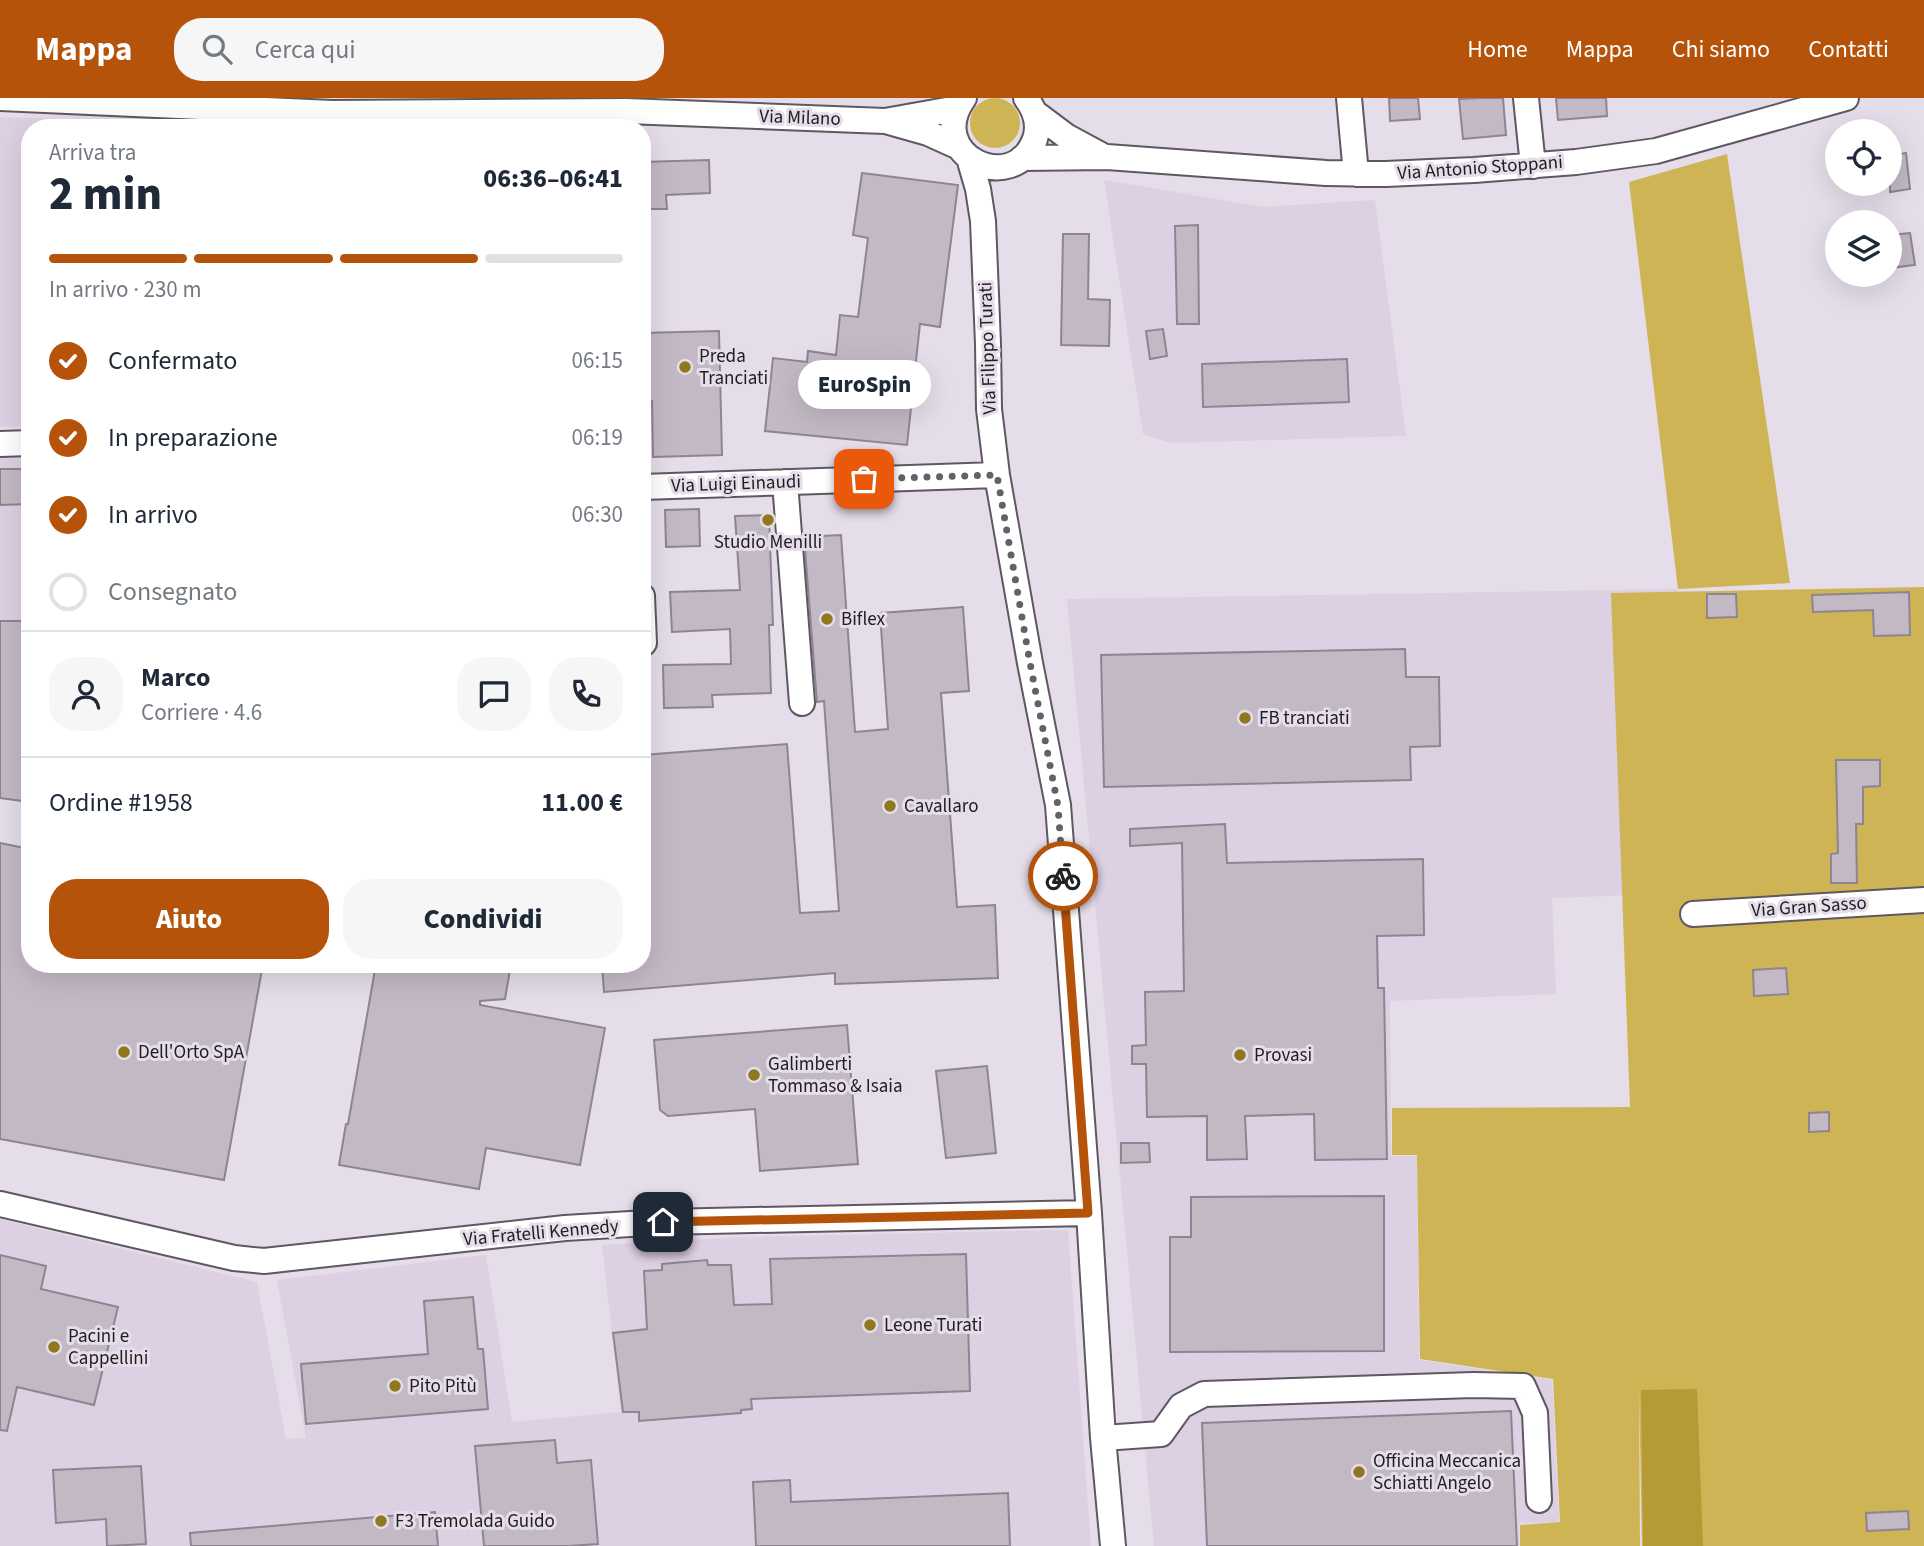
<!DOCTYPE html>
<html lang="it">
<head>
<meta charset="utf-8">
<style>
  body { margin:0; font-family:"Source Sans 3",sans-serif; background:#f6f6f7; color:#1f2937; height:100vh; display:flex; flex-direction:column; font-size:26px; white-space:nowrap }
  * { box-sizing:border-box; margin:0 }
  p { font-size:23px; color:#747a83 }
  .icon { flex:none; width:38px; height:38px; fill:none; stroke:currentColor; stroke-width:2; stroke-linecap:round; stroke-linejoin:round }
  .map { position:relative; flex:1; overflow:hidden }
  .drawer { position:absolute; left:21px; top:21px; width:630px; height:854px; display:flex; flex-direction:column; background:#fff; border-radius:28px; box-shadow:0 7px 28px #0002 }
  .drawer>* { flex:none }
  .controls { position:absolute; left:1825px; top:21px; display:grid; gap:14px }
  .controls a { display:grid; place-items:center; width:77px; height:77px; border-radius:50%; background:#fff; box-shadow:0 7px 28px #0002; font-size:35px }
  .pin { position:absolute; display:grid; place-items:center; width:60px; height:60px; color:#fff; margin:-30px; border-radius:14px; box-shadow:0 4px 10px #0006 }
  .courier { position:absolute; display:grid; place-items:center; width:70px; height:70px; margin:-35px; border:5px solid #b45309; border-radius:50%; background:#fff; color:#222; box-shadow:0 2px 9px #0007 }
  .bubble { position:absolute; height:49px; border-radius:24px; background:#fff; box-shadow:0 7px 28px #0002; font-size:23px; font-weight:800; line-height:49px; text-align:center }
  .head em { font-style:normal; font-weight:800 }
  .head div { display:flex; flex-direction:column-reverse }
  .head { display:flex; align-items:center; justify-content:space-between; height:119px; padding:0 28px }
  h1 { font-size:46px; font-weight:800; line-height:52px }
  .bar { display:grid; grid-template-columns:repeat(4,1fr); gap:10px 7px; align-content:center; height:84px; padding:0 28px }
  .bar i { height:9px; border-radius:5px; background:#e0e1e3 }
  .bar .current { background:#b45309 }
  .bar p { grid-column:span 4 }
  .line { display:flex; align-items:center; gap:18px; padding:0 28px; border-top:2px solid #e0e1e3 }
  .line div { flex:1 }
  .round { display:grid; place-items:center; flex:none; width:74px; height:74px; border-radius:28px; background:#f6f6f7 }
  ol { padding:0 28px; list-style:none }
  li { display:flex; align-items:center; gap:21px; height:77px }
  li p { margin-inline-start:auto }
  li .icon { padding:7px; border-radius:50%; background:#b45309; color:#fff; stroke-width:4 }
  li:last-child { color:#747a83 }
  li i { width:38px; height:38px; border:4px solid #e0e1e3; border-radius:50% }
  .action { display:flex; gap:14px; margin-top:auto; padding:14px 28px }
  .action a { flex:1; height:80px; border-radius:28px; background:#b45309; color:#fff; font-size:28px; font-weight:800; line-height:80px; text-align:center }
  .action a+a { background:#f6f6f7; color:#1f2937 }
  header { display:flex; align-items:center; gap:42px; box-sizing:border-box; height:98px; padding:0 35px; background:#b45309; color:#fff }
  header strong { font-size:33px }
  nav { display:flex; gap:38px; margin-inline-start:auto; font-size:24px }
  .search { width:490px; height:63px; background:#f6f6f7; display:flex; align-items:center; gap:18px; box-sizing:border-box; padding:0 24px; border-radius:28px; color:#747a83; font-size:26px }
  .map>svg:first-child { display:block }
</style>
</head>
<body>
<header>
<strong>Mappa</strong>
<div class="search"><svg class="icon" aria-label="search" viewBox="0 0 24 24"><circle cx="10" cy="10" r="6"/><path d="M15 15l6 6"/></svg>Cerca qui</div>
<nav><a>Home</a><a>Mappa</a><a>Chi siamo</a><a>Contatti</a></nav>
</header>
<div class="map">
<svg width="1924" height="1448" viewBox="0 0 1924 1448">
  <rect width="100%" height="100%" fill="#e5dde9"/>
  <!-- built -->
  <path fill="#ddd0e3" d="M0,19L302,30H30V328L0,329Z
    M1104,82L1264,109L1375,102L1406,338L1171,345L1143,336Z
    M30,355V704L0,700V356Z
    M1678,491L1694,795L1552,800L1556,896L1390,903L1391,1058H1417L1419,1262L1552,1282L1559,1424L1519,1425V1448H1154L1067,501Z
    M0,1121L257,1184L286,1341L306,1340L277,1182L486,1157L512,1324L621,1314L602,1147L742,1139L1068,1132L1091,1448H0Z"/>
  <!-- green -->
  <path fill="#ceb455" d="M970 25a25 25 0 1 1 50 0a25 25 0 1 1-50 0Z
    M1727,56L1790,485L1678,491L1629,84Z
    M1924,489V1448H1642L1639,1291L1640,1448H1520V1427L1560,1424L1553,1281L1420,1261L1417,1057H1392V1010L1630,1009L1611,495Z"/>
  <!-- forest -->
  <path fill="#b59a35" d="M1697,1291L1703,1448H1643L1641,1292Z"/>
  <!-- building -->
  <path fill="#c2b9c5" stroke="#8d8591" stroke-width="2" d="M1389,0H1418L1420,21L1390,23Z
    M1480,0H1503L1506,37L1463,41L1459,1Z
    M1556,0H1606L1607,18L1558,22Z
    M1906,55L1910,91L1890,94V57Z
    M709,62L710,95L666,97L667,111H642V64Z
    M862,75L958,87L940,229L920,226L907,347L765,333L773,260L807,264L808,253L836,257L840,217L858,219L868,140L853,137Z
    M1198,127L1199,226H1177L1175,128Z
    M1910,135L1915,167L1890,170V137Z
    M1063,136H1089L1088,201L1110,202L1109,248L1061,247Z
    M1163,231L1167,258L1150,261L1146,233Z
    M719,233L722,357L653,359L652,303H642V235Z
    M1347,261L1349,304L1203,309L1202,266Z
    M0,371H30V406L0,407Z
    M699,411L700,448L666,449L665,412Z
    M769,417L773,527H769L771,595L712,597L713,609L664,610L663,567L731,566L730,531L672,534L670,494L740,492L735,418Z
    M841,437L855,634L888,631L880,515L963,509L969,593L941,595L957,809L995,807L998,880L835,886V875L604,894L602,866H642V657L787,646L800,815L839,813L824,603L817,604L804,439Z
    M1909,494L1910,537L1874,538L1873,512L1813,514L1812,497Z
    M1707,496H1736L1737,519L1707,520Z
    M0,523H27L28,554L30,555V704L0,700Z
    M1405,551L1406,579H1439L1440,648L1410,649L1411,682L1104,689L1101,557Z
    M1836,662H1880V688L1863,689V726H1856L1857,785H1831V756L1838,755Z
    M1225,726L1227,765L1423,761L1424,837L1377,838L1378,890H1384L1387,1061L1315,1062L1314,1016L1245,1018L1247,1061L1207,1062V1018L1147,1019L1146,966H1132V948L1146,947L1145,894L1184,893L1182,745L1130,748V731Z
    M0,745L30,751V866H263L224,1082L0,1041Z
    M376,866H511L505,901L480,903V907L605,930L580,1067L486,1050L479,1091L339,1067L346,1026H348Z
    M1786,870L1788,896L1754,898L1753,872Z
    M847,927L858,1066L760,1073L755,1011L668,1018L660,1012L654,942Z
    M987,968L996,1055L946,1060L936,973Z
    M1829,1014V1033L1809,1034V1015Z
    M1121,1045H1149L1150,1064L1121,1065Z
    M1384,1098V1253L1170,1254V1139H1191V1099Z
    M966,1156L970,1293L751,1301L752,1311L741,1312V1315L639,1323V1314H623L613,1235L647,1231L644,1173L662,1172V1166L707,1162L708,1167H731L734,1207L772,1206L770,1161Z
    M0,1157L46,1168L41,1191L118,1209L94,1307L17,1289L7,1333L0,1332Z
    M473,1199L478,1251H483L488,1311L306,1326L301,1266L428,1256L424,1203Z
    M1511,1313L1517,1448H1207L1202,1325Z
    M555,1342L557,1365L591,1362L598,1446L569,1448H484L475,1348Z
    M141,1368L146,1446L107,1448L106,1421L56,1425L53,1372Z
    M790,1382L791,1404L1008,1395L1010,1448H756L753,1384Z
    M1908,1413L1909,1431L1867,1433L1866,1415Z
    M435,1414L438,1448H191L190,1435Z"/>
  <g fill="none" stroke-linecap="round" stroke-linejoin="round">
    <!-- minor casing -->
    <g stroke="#5f5762" stroke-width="28">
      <path id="minor" d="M0,0L332,15L626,13L885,23L958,10
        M964,0C923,57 1014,100 1035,41C1040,26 1035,12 1026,0
        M1349,0L1356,76
        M1526,0L1533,68
        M1034,14L1066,38L1103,58
        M889,24L928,35L959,49
        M969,60L978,91L983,123L988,246L989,311L997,377L1030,565L1058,707L1089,1115L1103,1340L1113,1448
        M1022,60L1107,59L1326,75L1386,76L1474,72L1576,64L1656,53L1846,0
        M0,346L30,345
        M785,384L802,605
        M642,389L997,377
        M642,498L644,545
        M1693,816L1924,802
        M0,1106L234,1160L264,1163L565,1130L663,1124L1089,1115
        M1103,1340L1161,1336L1181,1308L1204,1296L1473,1287L1523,1288L1535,1315L1539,1402"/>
    </g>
    <!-- minor -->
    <use href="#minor" stroke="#fff" stroke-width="24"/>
  </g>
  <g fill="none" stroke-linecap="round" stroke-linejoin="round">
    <!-- done -->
    <path stroke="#656067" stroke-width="7" stroke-dasharray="0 12.6" d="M864,381L997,377L1030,565L1058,708L1063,778"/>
    <!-- route -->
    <path stroke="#b45309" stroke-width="9" d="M663,1124L1088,1115L1063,778"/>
  </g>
  <!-- markers -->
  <g fill="#8f781e" stroke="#e5dde9" stroke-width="2.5">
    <circle cx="685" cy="269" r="7"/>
    <circle cx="768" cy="422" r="7"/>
    <circle cx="827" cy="521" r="7"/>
    <circle cx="1245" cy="620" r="7"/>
    <circle cx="890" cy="708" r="7"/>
    <circle cx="124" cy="954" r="7"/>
    <circle cx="1240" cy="957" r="7"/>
    <circle cx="754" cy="977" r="7"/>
    <circle cx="870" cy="1227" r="7"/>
    <circle cx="54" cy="1249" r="7"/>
    <circle cx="395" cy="1288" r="7"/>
    <circle cx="1359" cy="1374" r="7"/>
    <circle cx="381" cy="1423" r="7"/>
  </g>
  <g text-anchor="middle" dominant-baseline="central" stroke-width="6" stroke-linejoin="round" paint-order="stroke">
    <!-- street labels -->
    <g font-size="19" fill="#201d21" stroke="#e5dde9">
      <text transform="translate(800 20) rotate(2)">Via Milano</text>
      <text transform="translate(1480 70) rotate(-4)">Via Antonio Stoppani</text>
      <text transform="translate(988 250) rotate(-92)">Via Filippo Turati</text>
      <text transform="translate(736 386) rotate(-2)">Via Luigi Einaudi</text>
      <text transform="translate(1809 809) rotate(-4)">Via Gran Sasso</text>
      <text transform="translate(541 1135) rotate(-5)">Via Fratelli Kennedy</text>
    </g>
    <!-- poi labels -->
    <g font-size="19" fill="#201d21" stroke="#e5dde9" text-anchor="start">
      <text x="699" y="258">Preda<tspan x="699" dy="22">Tranciati</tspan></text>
      <text x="768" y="444" text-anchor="middle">Studio Menilli</text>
      <text x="841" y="521">Biflex</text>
      <text x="1259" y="620">FB tranciati</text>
      <text x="904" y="708">Cavallaro</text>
      <text x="138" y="954">Dell'Orto SpA</text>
      <text x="1254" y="957">Provasi</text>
      <text x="768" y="966">Galimberti<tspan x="768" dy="22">Tommaso &amp; Isaia</tspan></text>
      <text x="884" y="1227">Leone Turati</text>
      <text x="68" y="1238">Pacini e<tspan x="68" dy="22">Cappellini</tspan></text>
      <text x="409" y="1288">Pito Pitù</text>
      <text x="1373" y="1363">Officina Meccanica<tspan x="1373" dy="22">Schiatti Angelo</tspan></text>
      <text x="395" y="1423">F3 Tremolada Guido</text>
    </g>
  </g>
</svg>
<div class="controls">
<a><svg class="icon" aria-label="locate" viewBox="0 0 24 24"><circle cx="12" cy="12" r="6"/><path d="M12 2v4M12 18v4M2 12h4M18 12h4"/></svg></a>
<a><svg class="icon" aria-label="layers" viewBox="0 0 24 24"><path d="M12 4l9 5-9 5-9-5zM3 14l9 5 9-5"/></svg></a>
</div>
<div class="pin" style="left:864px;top:381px;background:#ea580c"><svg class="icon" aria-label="bag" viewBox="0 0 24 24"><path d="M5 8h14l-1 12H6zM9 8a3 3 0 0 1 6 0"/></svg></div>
<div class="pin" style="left:663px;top:1124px;background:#1f2937"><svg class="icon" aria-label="home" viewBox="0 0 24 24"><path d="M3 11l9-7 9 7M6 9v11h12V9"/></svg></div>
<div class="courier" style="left:1063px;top:778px"><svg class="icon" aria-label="bike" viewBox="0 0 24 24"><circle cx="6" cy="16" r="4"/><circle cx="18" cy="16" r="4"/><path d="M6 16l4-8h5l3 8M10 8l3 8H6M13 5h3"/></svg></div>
<div class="bubble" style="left:798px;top:262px;width:133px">EuroSpin</div>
<section class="drawer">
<div class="head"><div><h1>2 min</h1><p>Arriva tra</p></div><em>06:36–06:41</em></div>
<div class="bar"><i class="current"></i><i class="current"></i><i class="current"></i><i></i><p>In arrivo · 230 m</p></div>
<ol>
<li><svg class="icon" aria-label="check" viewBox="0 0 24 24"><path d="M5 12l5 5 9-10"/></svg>Confermato<p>06:15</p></li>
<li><svg class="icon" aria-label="check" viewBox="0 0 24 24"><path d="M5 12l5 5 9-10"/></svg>In preparazione<p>06:19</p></li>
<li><svg class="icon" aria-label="check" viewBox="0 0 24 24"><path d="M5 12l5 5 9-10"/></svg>In arrivo<p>06:30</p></li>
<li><i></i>Consegnato</li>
</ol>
<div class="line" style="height:126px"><a class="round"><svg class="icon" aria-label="person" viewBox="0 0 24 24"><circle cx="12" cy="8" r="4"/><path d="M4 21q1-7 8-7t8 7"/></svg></a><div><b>Marco</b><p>Corriere · 4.6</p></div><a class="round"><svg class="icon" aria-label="chat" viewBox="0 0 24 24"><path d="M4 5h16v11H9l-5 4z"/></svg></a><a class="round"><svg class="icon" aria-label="phone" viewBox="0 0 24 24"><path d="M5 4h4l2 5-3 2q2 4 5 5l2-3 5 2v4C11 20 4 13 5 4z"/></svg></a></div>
<div class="line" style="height:91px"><div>Ordine #1958</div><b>11.00 €</b></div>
<div class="action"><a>Aiuto</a><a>Condividi</a></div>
</section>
</div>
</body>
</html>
